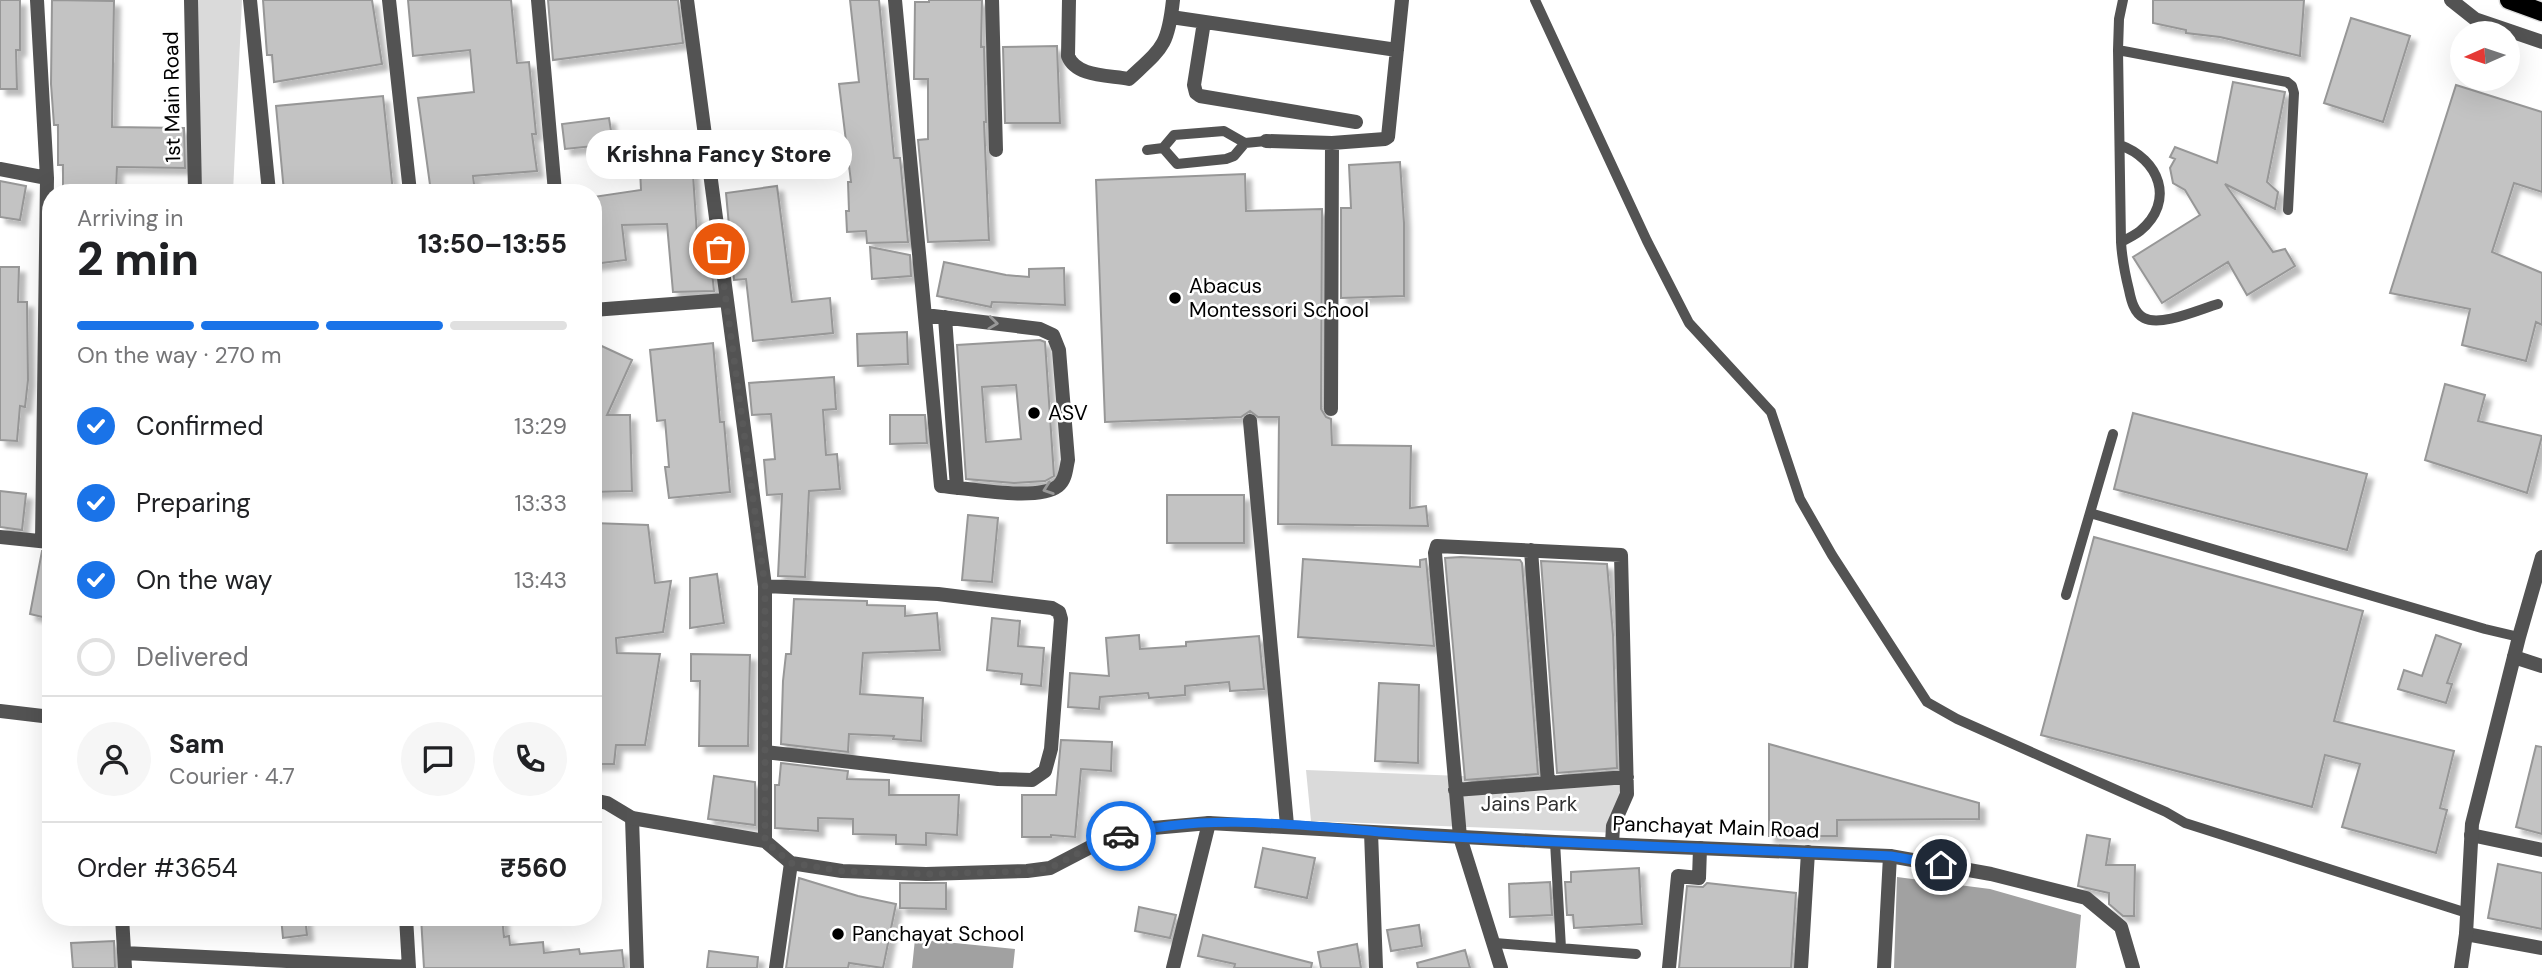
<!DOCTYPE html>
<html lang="en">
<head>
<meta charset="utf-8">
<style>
  body { margin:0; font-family:"DM Sans",sans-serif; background:#f6f6f6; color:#202124; height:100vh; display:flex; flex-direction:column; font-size:26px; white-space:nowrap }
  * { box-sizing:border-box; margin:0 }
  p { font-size:23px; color:#757577 }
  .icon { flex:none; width:38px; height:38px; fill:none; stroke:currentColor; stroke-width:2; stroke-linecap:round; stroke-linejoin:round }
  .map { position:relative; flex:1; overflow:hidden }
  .details { position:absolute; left:42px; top:184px; width:560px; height:742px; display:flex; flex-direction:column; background:#fff; border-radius:28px; box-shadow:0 7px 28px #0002 }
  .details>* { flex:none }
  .needle { width:46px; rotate:267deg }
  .fabs { position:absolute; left:2450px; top:21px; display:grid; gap:14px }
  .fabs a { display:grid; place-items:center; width:70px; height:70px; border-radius:50%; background:#fff; box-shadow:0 7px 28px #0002; font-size:35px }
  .pin { position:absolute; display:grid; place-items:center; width:60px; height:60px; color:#fff; margin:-30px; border:4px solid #fff; border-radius:50%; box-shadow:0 2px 7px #0007 }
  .courier { position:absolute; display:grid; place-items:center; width:70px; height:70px; margin:-35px; border:5px solid #1a73e8; border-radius:50%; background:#fff; color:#222; box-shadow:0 2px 9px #0007 }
  .bubble { position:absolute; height:49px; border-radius:24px; background:#fff; box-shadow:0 7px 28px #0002; font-size:23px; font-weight:800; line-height:49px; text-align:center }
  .summary em { font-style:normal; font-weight:800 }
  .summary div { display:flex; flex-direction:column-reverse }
  .summary { display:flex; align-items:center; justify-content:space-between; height:119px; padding:0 35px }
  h1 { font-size:46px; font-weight:800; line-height:52px }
  .bar { display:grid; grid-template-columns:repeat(4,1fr); gap:10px 7px; align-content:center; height:84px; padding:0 35px }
  .bar i { height:9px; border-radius:5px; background:#e0e0e0 }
  .bar .current { background:#1a73e8 }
  .bar p { grid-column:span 4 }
  .line { display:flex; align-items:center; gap:18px; padding:0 35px; border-top:2px solid #e0e0e0 }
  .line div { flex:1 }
  .round { display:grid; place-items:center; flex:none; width:74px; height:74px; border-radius:37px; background:#f6f6f6 }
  ol { padding:0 35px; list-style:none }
  li { display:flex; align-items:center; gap:21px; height:77px }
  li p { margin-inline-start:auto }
  li .icon { padding:7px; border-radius:50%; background:#1a73e8; color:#fff; stroke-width:4 }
  li:last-child { color:#757577 }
  li i { width:38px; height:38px; border:4px solid #e0e0e0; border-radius:50% }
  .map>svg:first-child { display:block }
</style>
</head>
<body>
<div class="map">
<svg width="2542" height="968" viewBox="0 0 2542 968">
  <defs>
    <filter id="shadow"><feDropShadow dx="6" dy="6" stdDeviation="2" flood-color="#0004"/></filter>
  </defs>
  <rect width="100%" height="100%" fill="#fff"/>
  <!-- green -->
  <path fill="#dadada" d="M196,0H242L233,192H199Z
    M1306,770L1620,782V833L1311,821Z"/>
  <!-- water -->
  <path fill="#a1a1a1" d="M1897,877L1990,889L2081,915L2076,968H1894Z
    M915,939L1015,949L1013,968H912Z"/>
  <!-- building -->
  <path fill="#c3c3c3" stroke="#979797" stroke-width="2" fill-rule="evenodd" filter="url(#shadow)" d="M0,0H20V50H16L17,89H0Z
    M52,0L114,1L112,127L184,128L185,168L117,167L116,192H63V165H58V125H54L51,84Z
    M263,0H372L382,64L274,82L272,55H267Z
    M408,0H511L517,63L529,62L536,134H532L537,171L473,176L475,192H431L418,98L474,92L470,50L413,56Z
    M548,0H678L683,43L553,60Z
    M850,0H879L894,158H900L908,242L867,243L866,231L847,232L846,211H849L848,182H851L839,84L859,82Z
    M929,0H982L981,47H984L986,122H984L989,240L928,242L918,140L928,139V79H914L915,2H929Z
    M2153,0H2304L2300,56L2220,37L2186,33V30L2153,23Z
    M2351,18L2410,36L2383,122L2324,103Z
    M1057,46L1060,123H1005L1003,47Z
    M2233,82L2285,92L2267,182L2278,192L2275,209L2225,184L2273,252L2285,249L2295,266L2247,295L2228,262L2162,303L2133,257L2200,215L2185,190L2173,183L2170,168L2175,159L2170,157L2175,147L2217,163Z
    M2456,85L2542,112V192L2514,183L2492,252L2542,273V325L2536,322L2526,361L2462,345L2470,309L2390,293Z
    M383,96L393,192H284L276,106Z
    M609,118L613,144L565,149L562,124Z
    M691,144L697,235L708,234L714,291L673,292L667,224L622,225L626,260L593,264V197L641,190L639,147Z
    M1400,162L1404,223V296L1341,298V208H1351L1349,165Z
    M1245,174L1246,211L1322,209L1321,409L1326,417L1331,419L1332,445L1411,446L1410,508L1426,506L1428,526L1278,524L1279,417H1258L1250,411L1241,417L1105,422L1096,180Z
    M0,181L26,186L20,220L0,217Z
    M777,186L792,302L830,298L833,333L753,341L746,279L734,280L726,193Z
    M870,247L910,255L911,276L872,279Z
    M944,262L1006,275L1029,277V269L1064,268L1065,305L992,302L991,307L937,296Z
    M0,267H19L18,302H27L28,380L25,407L20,406L17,441L0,440Z
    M907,332L908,364L858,366L857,334Z
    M1040,340L1045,342L1054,476L1045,481L1014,483L966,479L957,345ZM1016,385L1021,439L986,442L982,387Z
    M593,342L632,360L607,415H630L632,491L593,492Z
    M713,343L720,422H724L730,492L669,498L665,467H669L665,420L657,421L650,350Z
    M834,377L836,409L823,410L826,455L837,454L840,489L809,491L805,577L778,576L782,494L767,495L764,460L775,459L771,414L752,415L749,383Z
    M2445,384L2485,395L2478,421L2542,436L2527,493L2425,460Z
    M2133,413L2367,474L2347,550L2114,489Z
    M890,415H925L927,443L890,444Z
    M0,491L26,494L22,530L0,527Z
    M1167,495H1244V543H1167Z
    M968,515L998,518L992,582L962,580Z
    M593,523L648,525L655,583L671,581L663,632L616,638L617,653L660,654L645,745H616L614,764H593Z
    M2094,537L2363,611L2334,721L2454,751L2440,808L2447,810L2436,853L2342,827L2360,764L2325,755L2312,807L2041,735Z
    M42,551H51V619L30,614Z
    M1461,557L1520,560L1522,563L1538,774L1465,780L1445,558Z
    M1303,559L1420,567V560L1426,559L1434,646L1298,637Z
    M1541,561L1607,564L1613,635L1617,768L1557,773Z
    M717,574L724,623L690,628V578Z
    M794,599L867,601V605L905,606V616L937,613L940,650L863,653L860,694L923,698L921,741L893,739L894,736L849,734L848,752L781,744L783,681L786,654H791Z
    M992,618L1020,621L1018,646L1044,648L1041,686L1021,684L1022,674L987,670Z
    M1139,635L1140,649L1186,646V642L1259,636L1264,689L1230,691L1229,682L1185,686V695L1149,698L1148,693L1100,697L1099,709L1068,707L1070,673L1109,676L1106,638Z
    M2436,635L2461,644L2447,683L2452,684L2446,703L2398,689L2404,670L2422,676Z
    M691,654L750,655L748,746H699L700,681H691Z
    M1379,683L1419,685L1418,763L1375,761Z
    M1061,740L1112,742L1111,771L1081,769L1075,837L1051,835V837H1022V795H1056Z
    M1769,744L1979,803V819L1837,820V836H1769Z
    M2536,746L2542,747V834L2516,827Z
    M781,763L848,771L847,779L889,780V795H959L957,835L926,833V845L896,844V835L853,834V819L818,818V831L775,828V785H779Z
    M714,776L755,782V825L708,819Z
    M2087,835L2110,839L2106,865H2135L2134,916H2123L2109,904V893L2078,886Z
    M1263,848L1315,858L1307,898L1255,887Z
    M2498,864L2542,873V929L2488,918Z
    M1639,868L1642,924L1574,928L1573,915H1567L1565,882H1571V872Z
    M799,878L858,896L896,904L883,968L849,963L848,968H786Z
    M1550,882L1552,915L1510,917L1509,884Z
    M900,883H946V909L900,908Z
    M1707,883L1796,893L1791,968H1679L1687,886L1703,887Z
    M1139,907L1176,915L1170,938L1135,931Z
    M281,917H305L307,935L283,938Z
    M421,917H502L504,937L509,936L510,945L543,942L544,953L579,949L580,954L622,950L624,968H424Z
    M1419,925L1422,946L1391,951L1387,930Z
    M1203,935L1312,963L1311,968H1234L1235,964L1198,956Z
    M114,941L115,968H73L71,943Z
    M1357,944L1361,968H1321L1318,952Z
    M1465,950L1470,968H1418L1417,963Z
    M709,951L758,957L757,968H707Z"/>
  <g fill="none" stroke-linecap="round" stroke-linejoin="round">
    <!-- primary casing -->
    <g stroke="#dbdbdb" stroke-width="21">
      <path id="primary" d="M2509,0L2542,12"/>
    </g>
    <!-- service -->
    <path stroke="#535353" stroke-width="10" d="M1535,0L1647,241L1689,323L1771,412L1800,499L1832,555L1927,702L1957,719L2166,812L2185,823L2467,913
      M2123,0L2119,19L2118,50L2121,242C2122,259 2125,274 2129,290C2131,300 2134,313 2144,318C2161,327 2200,309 2218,304
      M2118,50L2287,82L2292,86L2294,93L2288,210
      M2120,145C2159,159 2176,201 2140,231C2135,235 2127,239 2121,242
      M1163,148L1177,164L1226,159L1234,156L1245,143L1266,141
      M1147,150L1163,148L1174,135L1224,131L1245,143
      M2090,513L2485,629L2519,637
      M2066,595L2113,434
      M1555,842L1561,948
      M1495,943L1636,954"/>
    <!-- minor -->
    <path stroke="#535353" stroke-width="14" d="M37,0L47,178L42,541
      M191,0L195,192
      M250,0L269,192
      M389,0L410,192
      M538,0L555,192
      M687,0L765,586V841
      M895,0L941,486C969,488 1037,502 1058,486C1066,480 1066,468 1068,460L1059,350L1053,335L1040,329L925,315
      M992,0L996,150
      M1069,0L1068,56C1076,77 1109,75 1129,79C1162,48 1168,47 1173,0
      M1171,17L1397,50
      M1204,22L1194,85L1196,93L1200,96L1356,122
      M1266,141L1332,143L1385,139L1388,137L1402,0
      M0,169L47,178
      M593,310L725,300
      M945,317L957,488
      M1331,409L1332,143
      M1250,421L1287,825
      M0,537L49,542
      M1531,550L1548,783
      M765,586L938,594L1052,608L1059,612L1061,619L1051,749L1045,771L1032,780L998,779L765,752
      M2514,657L2542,666
      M1455,790L1627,777
      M632,818L637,968
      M1371,832L1376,968
      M2471,835L2542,850
      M122,917L125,968
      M406,917L409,968
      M2466,934L2542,948
      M124,953L409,967
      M776,968L791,863
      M1173,968L1209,823
      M1501,968L1460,837L1435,553L1437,546L1621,555L1627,794L1613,826L1612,844
      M1669,968L1678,876L1699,878L1700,848
      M1801,968L1808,852
      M1884,968L1890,856"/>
    <!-- tertiary -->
    <path stroke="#535353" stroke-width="14" d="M2451,0L2475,19L2542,42
      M0,711L51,717
      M593,800L607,803L632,818L765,841L791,863L842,871L926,874L1027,871L1050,868L1100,842L1142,829L1209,823L1555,842L1890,856L1991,874L2086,898L2121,927L2133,968
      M2461,968L2466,934L2472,824L2519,637L2542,557"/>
    <!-- primary -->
    <use href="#primary" stroke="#000" stroke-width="18"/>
  </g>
  <!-- one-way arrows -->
  <defs><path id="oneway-chevron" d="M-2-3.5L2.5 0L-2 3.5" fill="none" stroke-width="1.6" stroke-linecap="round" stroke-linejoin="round" transform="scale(1.75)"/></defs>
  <g stroke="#989898">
    <use href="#oneway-chevron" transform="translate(993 323) rotate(7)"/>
    <use href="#oneway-chevron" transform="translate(1048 489) rotate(161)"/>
  </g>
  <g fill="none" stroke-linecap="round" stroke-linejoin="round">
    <!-- done -->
    <path stroke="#595959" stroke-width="7" stroke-dasharray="0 12.6" d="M719,249L765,586V841L791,863L842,871L926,874L1027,871L1050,868L1100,842L1121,836"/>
    <!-- route -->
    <path stroke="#1a73e8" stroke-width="9" d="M1121,836C1205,809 1329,829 1418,835C1575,844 1733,849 1891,856L1941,865"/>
  </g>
  <!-- markers -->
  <g fill="#000" stroke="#fff" stroke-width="2.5">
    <circle cx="1175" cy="298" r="7"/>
    <circle cx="1034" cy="413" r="7"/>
    <circle cx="838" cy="934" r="7"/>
  </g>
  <g text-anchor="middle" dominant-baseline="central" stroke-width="5" stroke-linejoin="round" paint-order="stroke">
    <!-- street labels -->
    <g font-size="21" fill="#000" stroke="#fff">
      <text transform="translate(172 97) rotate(-91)">1st Main Road</text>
      <text transform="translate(1716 827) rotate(2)">Panchayat Main Road</text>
    </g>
    <!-- poi labels -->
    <g font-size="21" fill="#000" stroke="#fff" text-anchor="start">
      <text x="1189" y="286">Abacus<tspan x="1189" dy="24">Montessori School</tspan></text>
      <text x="1048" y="413">ASV</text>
      <text x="852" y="934">Panchayat School</text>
    </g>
    <!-- park labels -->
    <g font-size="21" fill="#313131" stroke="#fff">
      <text x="1529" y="804">Jains Park</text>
    </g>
  </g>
</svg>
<div class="fabs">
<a><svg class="needle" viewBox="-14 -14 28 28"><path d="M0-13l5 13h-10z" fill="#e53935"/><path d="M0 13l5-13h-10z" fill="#757577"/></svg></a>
</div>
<div class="pin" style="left:719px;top:249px;background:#ea580c"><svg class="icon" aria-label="bag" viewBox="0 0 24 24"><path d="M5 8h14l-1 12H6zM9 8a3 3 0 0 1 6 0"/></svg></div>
<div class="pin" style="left:1941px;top:865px;background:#1f2937"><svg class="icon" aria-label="home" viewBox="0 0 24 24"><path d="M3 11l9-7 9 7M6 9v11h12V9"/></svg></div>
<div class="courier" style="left:1121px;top:836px"><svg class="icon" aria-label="car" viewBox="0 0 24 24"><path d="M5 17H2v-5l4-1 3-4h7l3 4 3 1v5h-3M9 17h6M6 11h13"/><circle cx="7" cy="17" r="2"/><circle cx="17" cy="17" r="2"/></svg></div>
<div class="bubble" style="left:586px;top:130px;width:266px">Krishna Fancy Store</div>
<section class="details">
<div class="summary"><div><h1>2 min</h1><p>Arriving in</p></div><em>13:50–13:55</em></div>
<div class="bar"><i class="current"></i><i class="current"></i><i class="current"></i><i></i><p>On the way · 270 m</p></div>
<ol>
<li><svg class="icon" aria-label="check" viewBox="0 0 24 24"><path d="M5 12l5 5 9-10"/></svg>Confirmed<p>13:29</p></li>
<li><svg class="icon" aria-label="check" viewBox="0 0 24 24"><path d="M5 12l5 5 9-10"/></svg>Preparing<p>13:33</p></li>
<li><svg class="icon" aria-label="check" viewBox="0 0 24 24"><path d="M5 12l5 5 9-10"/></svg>On the way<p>13:43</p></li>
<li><i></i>Delivered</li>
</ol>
<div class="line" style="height:126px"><a class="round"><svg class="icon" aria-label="person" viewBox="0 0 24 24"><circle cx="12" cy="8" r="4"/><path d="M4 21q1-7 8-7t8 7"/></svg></a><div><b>Sam</b><p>Courier · 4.7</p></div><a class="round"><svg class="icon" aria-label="chat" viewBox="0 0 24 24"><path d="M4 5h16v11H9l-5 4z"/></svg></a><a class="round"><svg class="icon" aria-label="phone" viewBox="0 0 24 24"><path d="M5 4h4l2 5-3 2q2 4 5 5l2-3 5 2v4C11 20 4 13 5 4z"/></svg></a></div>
<div class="line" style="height:91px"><div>Order #3654</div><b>₹560</b></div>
</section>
</div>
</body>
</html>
